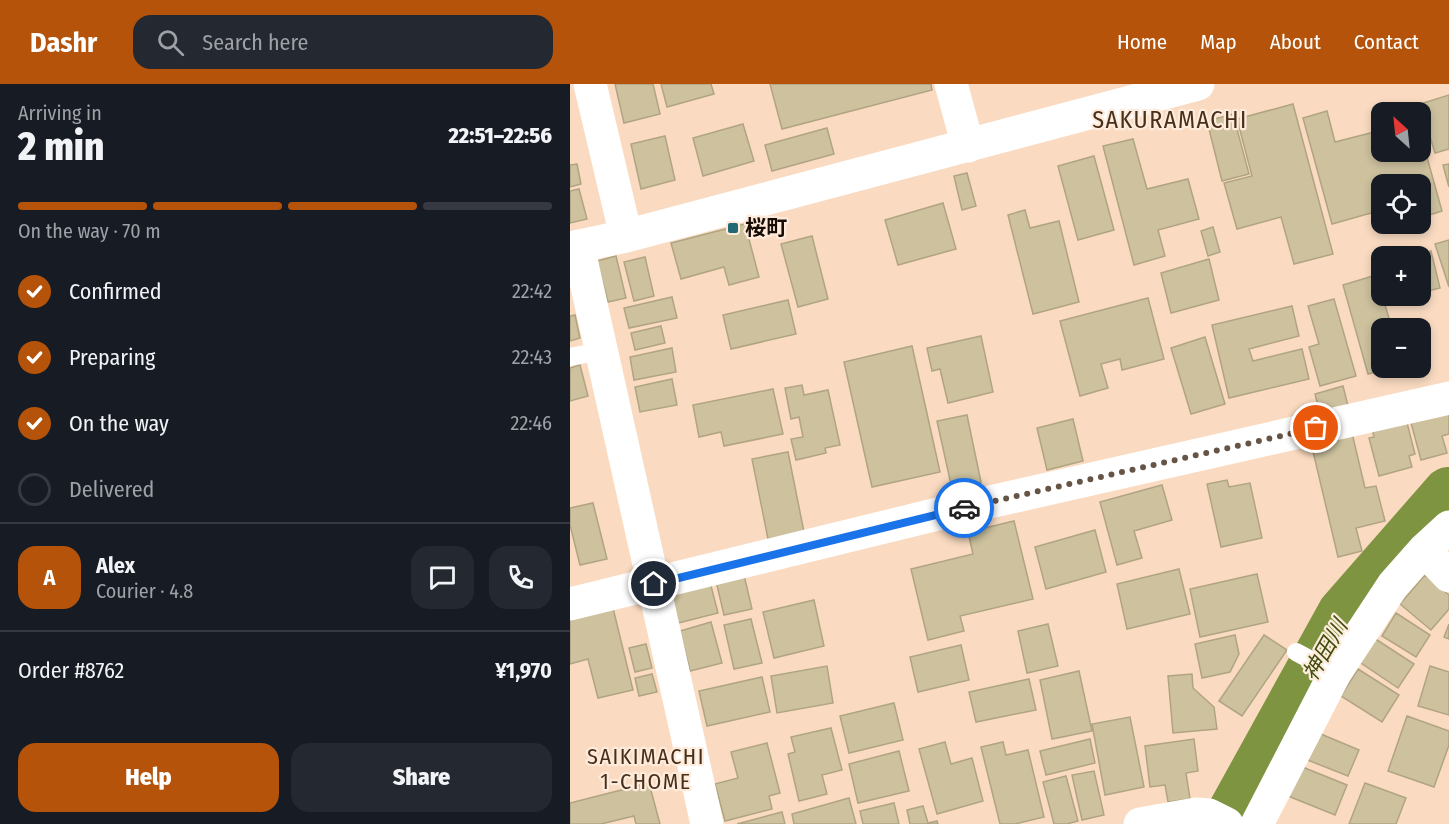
<!DOCTYPE html>
<html lang="en">
<head>
<meta charset="utf-8">
<style>
  body { margin:0; font-family:"Fira Sans Condensed","Noto Sans JP",sans-serif; background:#242831; color:#f1f3f6; height:100vh; display:flex; flex-direction:column; font-size:22px; white-space:nowrap }
  * { box-sizing:border-box; margin:0 }
  p { font-size:20px; color:#9ea1a6 }
  .icon { flex:none; width:33px; height:33px; fill:none; stroke:currentColor; stroke-width:2; stroke-linecap:round; stroke-linejoin:round }
  .map { position:relative; flex:1; overflow:hidden }
  .drawer { display:flex; flex-direction:column; background:#171b24; width:570px }
  .drawer>* { flex:none }
  .needle { width:39px; rotate:333deg }
  .fabs { position:absolute; left:801px; top:18px; display:grid; gap:12px }
  .fabs a { display:grid; place-items:center; width:60px; height:60px; border-radius:12px; background:#171b24; box-shadow:0 3px 9px #0003; font-size:30px }
  .pin { position:absolute; display:grid; place-items:center; width:51px; height:51px; color:#fff; margin:-26px; border:3px solid #fff; border-radius:50%; box-shadow:0 2px 6px #0007 }
  .courier { position:absolute; display:grid; place-items:center; width:60px; height:60px; margin:-30px; border:4px solid #1a73e8; border-radius:50%; background:#fff; color:#222; box-shadow:0 2px 8px #0007 }
  .head em { font-style:normal; font-weight:800 }
  .head div { display:flex; flex-direction:column-reverse }
  .head { display:flex; align-items:center; justify-content:space-between; height:102px; padding:0 18px }
  h1 { font-size:39px; font-weight:800; line-height:45px }
  .bar { display:grid; grid-template-columns:repeat(4,1fr); gap:9px 6px; align-content:center; height:72px; padding:0 18px }
  .bar i { height:8px; border-radius:4px; background:#363941 }
  .bar .on { background:#b45309 }
  .bar p { grid-column:span 4 }
  .line { display:flex; align-items:center; gap:15px; padding:0 18px; border-top:2px solid #363941 }
  .line div { flex:1 }
  .round { display:grid; place-items:center; flex:none; width:63px; height:63px; border-radius:18px; background:#242831 }
  ol { padding:0 18px; list-style:none }
  li { display:flex; align-items:center; gap:18px; height:66px }
  li p { margin-inline-start:auto }
  li .icon { padding:6px; border-radius:50%; background:#b45309; color:#fff; stroke-width:4 }
  li:last-child { color:#9ea1a6 }
  li i { width:33px; height:33px; border:3px solid #363941; border-radius:50% }
  .primary-button { display:flex; gap:12px; margin-top:auto; padding:12px 18px }
  .primary-button a { flex:1; height:69px; border-radius:18px; background:#b45309; color:#fff; font-size:24px; font-weight:800; line-height:69px; text-align:center }
  .primary-button a+a { background:#242831; color:#f1f3f6 }
  header { display:flex; align-items:center; gap:36px; box-sizing:border-box; height:84px; padding:0 30px; background:#b45309; color:#fff }
  header strong { font-size:28px }
  nav { display:flex; gap:33px; margin-inline-start:auto; font-size:21px }
  .search { width:420px; height:54px; background:#242831; display:flex; align-items:center; gap:15px; box-sizing:border-box; padding:0 21px; border-radius:18px; color:#9ea1a6; font-size:22px }
  main { display:flex; flex:1; min-height:0 }
  .map>svg:first-child { display:block }
</style>
</head>
<body>
<header>
<strong>Dashr</strong>
<div class="search"><svg class="icon" aria-label="search" viewBox="0 0 24 24"><circle cx="10" cy="10" r="6"/><path d="M15 15l6 6"/></svg>Search here</div>
<nav><a>Home</a><a>Map</a><a>About</a><a>Contact</a></nav>
</header>
<main>
<section class="drawer">
<div class="head"><div><h1>2 min</h1><p>Arriving in</p></div><em>22:51–22:56</em></div>
<div class="bar"><i class="on"></i><i class="on"></i><i class="on"></i><i></i><p>On the way · 70 m</p></div>
<ol>
<li><svg class="icon" aria-label="check" viewBox="0 0 24 24"><path d="M5 12l5 5 9-10"/></svg>Confirmed<p>22:42</p></li>
<li><svg class="icon" aria-label="check" viewBox="0 0 24 24"><path d="M5 12l5 5 9-10"/></svg>Preparing<p>22:43</p></li>
<li><svg class="icon" aria-label="check" viewBox="0 0 24 24"><path d="M5 12l5 5 9-10"/></svg>On the way<p>22:46</p></li>
<li><i></i>Delivered</li>
</ol>
<div class="line" style="height:108px"><b class="round" style="background:#b45309;color:#fff">A</b><div><b>Alex</b><p>Courier · 4.8</p></div><a class="round"><svg class="icon" aria-label="chat" viewBox="0 0 24 24"><path d="M4 5h16v11H9l-5 4z"/></svg></a><a class="round"><svg class="icon" aria-label="phone" viewBox="0 0 24 24"><path d="M5 4h4l2 5-3 2q2 4 5 5l2-3 5 2v4C11 20 4 13 5 4z"/></svg></a></div>
<div class="line" style="height:78px"><div>Order #8762</div><b>¥1,970</b></div>
<div class="primary-button"><a>Help</a><a>Share</a></div>
</section>
<div class="map">
<svg width="879" height="740" viewBox="0 0 879 740">
  <rect width="100%" height="100%" fill="#fadbc1"/>
  <g fill="none" stroke-linecap="round" stroke-linejoin="round">
    <!-- river -->
    <path stroke="#7f9440" stroke-width="54" d="M658,740L774,530L879,410"/>
  </g>
  <!-- building -->
  <path fill="#cdc19e" stroke="#b0a482" stroke-width="1.5" d="M45,0H83L90,30L54,39Z
    M91,0H141L144,10L97,23Z
    M200,0H361L362,6L212,45Z
    M879,11V65L865,69L850,20Z
    M723,20L763,170L724,180L711,133L667,145L654,99L682,92L667,35Z
    M757,27L765,58L812,46V68H850V48L872,127L850,134V100H812V126L762,140L733,34Z
    M663,30L679,90L652,97L637,37Z
    M173,40L184,77L133,92L123,54Z
    M257,44L264,70L202,87L195,61Z
    M95,52L105,96L71,105L61,60Z
    M563,55L577,105L618,95L629,135L588,146L595,172L564,181L533,62Z
    M524,72L544,146L508,156L488,82Z
    M7,80L11,100L0,103V81Z
    M879,80V103L873,81Z
    M397,89L406,122L392,126L384,92Z
    M9,105L17,135L0,139V107Z
    M373,119L386,165L328,181L315,136Z
    M455,126L460,144L489,137L509,218L463,230L438,131Z
    M175,140L189,193L159,201L154,183L111,195L101,159Z
    M643,143L650,168L638,172L631,147Z
    M242,152L258,215L228,223L211,160Z
    M879,156V203L865,160Z
    M861,167L870,204L850,209V172H842Z
    M46,172L56,214L38,218L27,177Z
    M75,173L84,212L64,217L54,178Z
    M639,175L649,216L601,229L591,189Z
    M806,191L822,244H812V284H821L798,290L773,201Z
    M102,213L107,234L59,244L54,224Z
    M578,214L594,275L552,286L550,275L531,280L538,304L510,312L490,237Z
    M764,215L786,292L750,302L739,263L749,260L738,222Z
    M218,216L226,250L161,265L153,231Z
    M722,222L729,252L679,265L683,277L732,265L739,295L659,314L642,241Z
    M5,231L10,254L0,257V232Z
    M91,242L95,259L65,266L61,249Z
    M411,252L423,308L378,319L370,285L362,287L357,264Z
    M635,253L655,320L621,330L601,264Z
    M342,262L370,388L302,403L274,278Z
    M102,264L106,288L64,296L60,273Z
    M10,281L18,312L0,317V284Z
    M102,295L107,321L70,328L65,303Z
    M232,301L234,311L258,306L270,361L255,364L256,369L226,376L221,355L233,353L229,333L221,335L215,304Z
    M773,302L778,322L750,330L745,310Z
    M203,305L213,350L154,362L151,348L129,353L123,321Z
    M879,325V350L872,352L877,369L851,376L840,335Z
    M397,331L411,398L382,405L367,337Z
    M503,335L513,377L477,386L467,344Z
    M836,335L845,370L839,372L842,383L809,392L799,354L804,353L802,344Z
    M782,349L795,404L806,402L815,437L786,444L792,467L768,473L741,359Z
    M218,368L234,448L198,455L182,375Z
    M657,396L659,403L680,399L692,454L651,463L637,400Z
    M592,401L602,436L564,447L572,474L547,481L530,418Z
    M23,419L37,475L10,481L0,441V424Z
    M444,437L463,515L390,532L394,547L358,556L341,485L403,470L398,448Z
    M525,446L536,488L476,505L465,463Z
    M609,485L620,530L557,545L547,500Z
    M687,490L698,538L630,553L620,505Z
    M174,491L182,525L154,531L146,497Z
    M855,491L879,511V525L861,546L830,520Z
    M140,498L148,529L108,539L100,508Z
    M244,516L254,562L204,574L193,528Z
    M43,524L63,606L28,614L18,575L0,580V534Z
    M826,529L860,551L846,573L812,552Z
    M181,535L192,579L164,585L154,541Z
    M141,538L152,579L120,587L110,547Z
    M478,540L488,582L457,589L448,547Z
    M879,540V555L874,553Z
    M665,551L669,570L660,588L632,594L625,560Z
    M694,551L717,566L672,632L649,617Z
    M804,554L844,580L828,604L788,577Z
    M76,560L82,584L65,588L59,564Z
    M391,561L399,596L348,608L340,573Z
    M257,582L263,619L207,629L201,592Z
    M860,582L879,588V631L848,622Z
    M788,585L829,611L812,638L771,612Z
    M509,587L522,647L482,655L470,596Z
    M82,590L87,608L69,612L65,594Z
    M622,590L623,604L644,623L647,645L603,649L598,592Z
    M192,593L200,628L137,642L129,607Z
    M459,595L466,626L406,638L399,608Z
    M324,619L333,656L279,669L270,632Z
    M837,632L879,647V661L864,703L818,687Z
    M560,633L574,703L535,711L522,640Z
    M261,644L272,686L252,691L257,710L229,717L218,670L225,668L221,653Z
    M746,648L789,666L778,692L735,675Z
    M520,655L525,679L476,691L470,667Z
    M624,655L628,687L616,689L620,715L598,718L595,701L580,703L575,662Z
    M375,658L381,680L402,674L413,717L367,730L349,665Z
    M433,658L436,671L458,666L474,733L445,740H430L411,663Z
    M197,659L210,709L199,712L202,725L155,737L145,700L168,694L161,668Z
    M329,667L339,707L288,719L279,680Z
    M730,682L777,701L765,731L718,712Z
    M524,687L534,731L512,736L502,691Z
    M496,692L508,737L497,740H484L473,698Z
    M79,699L90,740H66L64,732L31,740H0V719Z
    M795,699L836,714L826,740H779Z
    M279,714L286,740H224L222,730Z
    M324,719L329,740H293L290,727Z
    M353,722L358,739L367,737L368,740H340L337,726Z
    M212,728L215,740H167Z"/>
  <g fill="none" stroke-linecap="round" stroke-linejoin="round">
    <!-- service -->
    <path stroke="#fff" stroke-width="18" d="M0,273L31,267
      M726,568L765,589"/>
    <!-- minor -->
    <path stroke="#fff" stroke-width="33" d="M381,0L398,62
      M8,162L137,740
      M854,466L879,492
      M0,520L380,427L879,314
      M570,740L626,730L639,731L657,740
      M687,740L765,589L823,501L854,466L879,443"/>
    <!-- tertiary -->
    <path stroke="#fff" stroke-width="33" d="M20,0L56,152
      M0,164L56,152L628,0"/>
  </g>
  <g fill="none" stroke-linecap="round" stroke-linejoin="round">
    <!-- done -->
    <path stroke="#665547" stroke-width="6" stroke-dasharray="0 10.8" d="M394,424L746,344"/>
    <!-- route -->
    <path stroke="#1a73e8" stroke-width="8" d="M84,500L394,424"/>
  </g>
  <!-- markers -->
  <rect fill="#1f6874" stroke="#feebdb" stroke-width="2" x="157" y="138" width="12" height="12" rx="3"/>
  <g text-anchor="middle" dominant-baseline="central" stroke-width="4.5" stroke-linejoin="round" paint-order="stroke">
    <!-- poi labels -->
    <g font-size="21" font-weight="bold" fill="#170d05" stroke="#feebdb" text-anchor="start">
      <text x="175" y="144">桜町</text>
    </g>
    <!-- water labels -->
    <g font-size="22" font-style="italic" fill="#3f4d0f" stroke="#feebdb">
      <text transform="translate(755 566) rotate(-60)">神田川</text>
    </g>
    <!-- neighbourhood labels -->
    <g font-size="22" letter-spacing="1.5" fill="#482f1a" stroke="#feebdb">
      <text x="76" y="672">SAIKIMACHI<tspan x="76" dy="25">1-CHOME</tspan></text>
    </g>
    <!-- quarter labels -->
    <g font-size="24" letter-spacing="1.5" fill="#482f1a" stroke="#feebdb">
      <text x="600" y="36">SAKURAMACHI</text>
    </g>
  </g>
</svg>
<div class="fabs">
<a><svg class="needle" viewBox="-14 -14 28 28"><path d="M0-13l5 13h-10z" fill="#e53935"/><path d="M0 13l5-13h-10z" fill="#9ea1a6"/></svg></a>
<a><svg class="icon" aria-label="locate" viewBox="0 0 24 24"><circle cx="12" cy="12" r="6"/><path d="M12 2v4M12 18v4M2 12h4M18 12h4"/></svg></a>
<a>+</a>
<a>−</a>
</div>
<div class="pin" style="left:746px;top:344px;background:#ea580c"><svg class="icon" aria-label="bag" viewBox="0 0 24 24"><path d="M5 8h14l-1 12H6zM9 8a3 3 0 0 1 6 0"/></svg></div>
<div class="pin" style="left:84px;top:500px;background:#1f2937"><svg class="icon" aria-label="home" viewBox="0 0 24 24"><path d="M3 11l9-7 9 7M6 9v11h12V9"/></svg></div>
<div class="courier" style="left:394px;top:424px"><svg class="icon" aria-label="car" viewBox="0 0 24 24"><path d="M5 17H2v-5l4-1 3-4h7l3 4 3 1v5h-3M9 17h6M6 11h13"/><circle cx="7" cy="17" r="2"/><circle cx="17" cy="17" r="2"/></svg></div>
</div>
</main>
</body>
</html>
